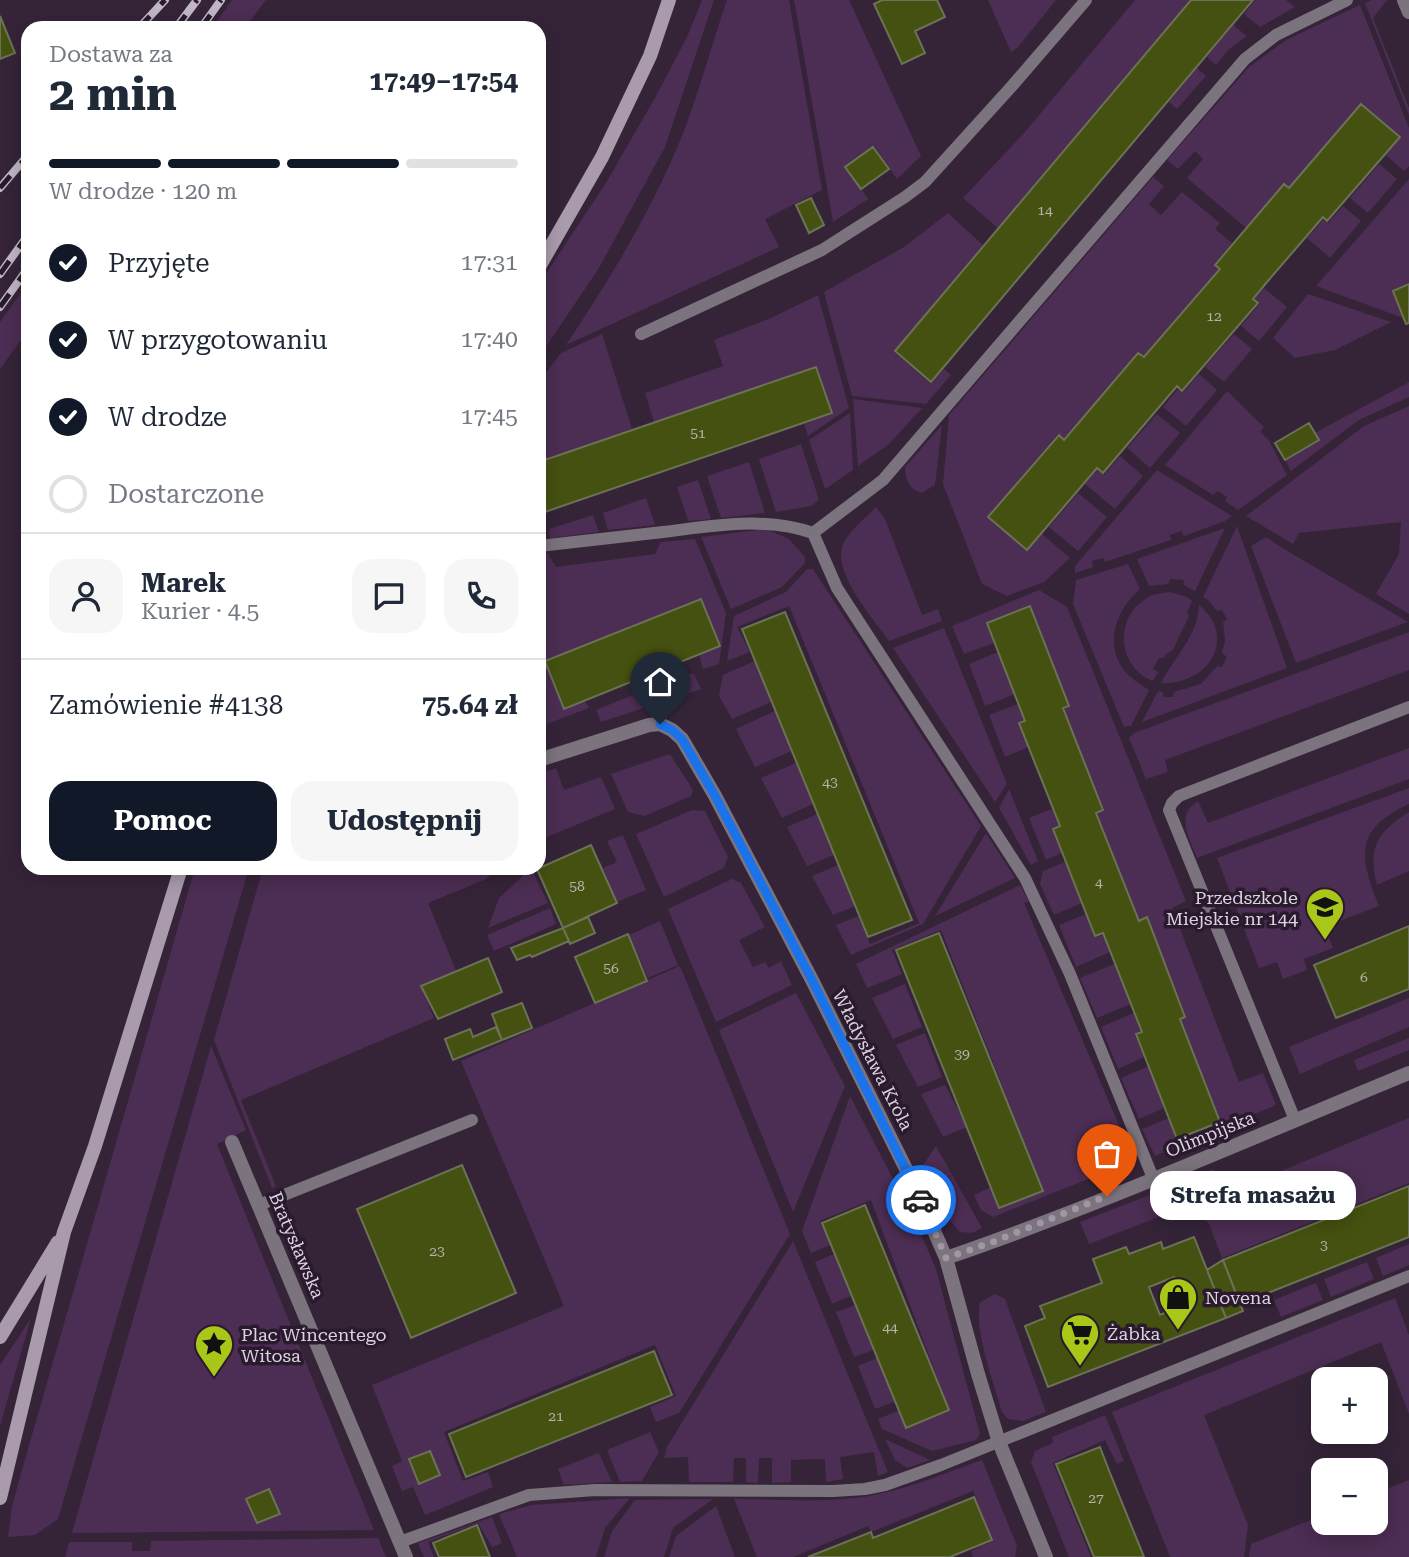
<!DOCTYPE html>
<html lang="pl">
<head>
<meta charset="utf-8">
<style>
  body { margin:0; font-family:"Roboto Serif",serif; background:#f6f6f7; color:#1f2937; height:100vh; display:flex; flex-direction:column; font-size:26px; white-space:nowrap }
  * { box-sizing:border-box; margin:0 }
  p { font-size:23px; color:#747a83 }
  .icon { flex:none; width:38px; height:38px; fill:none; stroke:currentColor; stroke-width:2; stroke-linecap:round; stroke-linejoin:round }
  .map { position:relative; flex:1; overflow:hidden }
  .side { position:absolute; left:21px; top:21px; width:525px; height:854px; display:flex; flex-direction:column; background:#fff; border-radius:21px; box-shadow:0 4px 18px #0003 }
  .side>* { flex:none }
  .controls { position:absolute; left:1311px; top:1367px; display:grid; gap:14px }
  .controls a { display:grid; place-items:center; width:77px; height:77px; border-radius:14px; background:#fff; box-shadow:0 4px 18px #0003; font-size:35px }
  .pin { position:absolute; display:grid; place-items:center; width:60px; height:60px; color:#fff; margin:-72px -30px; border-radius:50% 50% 50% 0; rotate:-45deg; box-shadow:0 0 7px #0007 }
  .pin .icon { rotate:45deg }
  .courier { position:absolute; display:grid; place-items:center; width:70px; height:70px; margin:-35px; border:5px solid #1a73e8; border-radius:50%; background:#fff; color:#222; box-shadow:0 2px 9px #0007 }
  .bubble { position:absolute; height:49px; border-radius:21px; background:#fff; box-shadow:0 4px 18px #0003; font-size:23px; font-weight:700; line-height:49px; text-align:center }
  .head em { font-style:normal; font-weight:700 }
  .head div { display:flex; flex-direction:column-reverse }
  .head { display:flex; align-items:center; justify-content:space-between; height:119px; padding:0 28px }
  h1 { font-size:46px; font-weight:700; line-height:52px }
  .bar { display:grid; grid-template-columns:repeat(4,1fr); gap:10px 7px; align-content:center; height:84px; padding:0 28px }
  .bar i { height:9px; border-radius:5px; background:#e0e1e3 }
  .bar .selected { background:#111827 }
  .bar p { grid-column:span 4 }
  .line { display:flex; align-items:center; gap:18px; padding:0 28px; border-top:2px solid #e0e1e3 }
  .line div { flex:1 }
  .round { display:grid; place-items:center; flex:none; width:74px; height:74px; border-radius:21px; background:#f6f6f7 }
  ol { padding:0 28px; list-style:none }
  li { display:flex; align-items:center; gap:21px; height:77px }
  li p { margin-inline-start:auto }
  li .icon { padding:7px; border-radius:50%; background:#111827; color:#fff; stroke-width:4 }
  li:last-child { color:#747a83 }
  li i { width:38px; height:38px; border:4px solid #e0e1e3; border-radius:50% }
  .cta { display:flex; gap:14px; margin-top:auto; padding:14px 28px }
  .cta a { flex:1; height:80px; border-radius:21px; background:#111827; color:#fff; font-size:28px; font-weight:700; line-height:80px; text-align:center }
  .cta a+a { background:#f6f6f7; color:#1f2937 }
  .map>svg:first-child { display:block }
</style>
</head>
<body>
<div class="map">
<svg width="1409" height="1557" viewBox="0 0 1409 1557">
  <rect width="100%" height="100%" fill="#352438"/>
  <!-- green -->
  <path fill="#4c2d53" d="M232,0H266L245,28H212Z
    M702,0H714L665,147L599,268L539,357V284L606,183L656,96L687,37Z
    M727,0H789L822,190L765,219L779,247L566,345C608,282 647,218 677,148C697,101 710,49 727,0Z
    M794,0H849L921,156L897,179L875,147L846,167L868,199L833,222Z
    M988,0H1056L1018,47L1011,52Z
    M1135,0H1190L998,228L963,198L1024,133Z
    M1255,0H1286L1295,7L1260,27L1244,14Z
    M1372,0H1387L1373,18L1409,108V115L1365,3Z
    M1360,5L1409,128V166L1404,171L1386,155L1401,137L1361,103L1289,187L1284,183L1246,228L1187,178L1203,159L1195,151L1178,169L1167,160L1249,67L1286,40Z
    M1233,25L1247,36L1228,50L1216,65L1207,57Z
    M1197,68L1206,76L1177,109L1169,102Z
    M1379,164L1397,179L1368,213L1350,198Z
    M1153,177L1164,186L1149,204L1161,215L1182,192L1220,223L1215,229L1232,243L1214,265L1219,269L1144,357L1138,353L1064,438L1058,434L988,517L1027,551L1042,534L1070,558L1044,582L1007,596L982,584L943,484L949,415Z
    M1409,179V284L1393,291L1403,318L1316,286Z
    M1343,206L1361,221L1330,258L1307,238L1323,220L1328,223Z
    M948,213L983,245L894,352L931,384L944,369L951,375L926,404L852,396L824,292L904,247Z
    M28,283V330L0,369V322Z
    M1264,288L1287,307L1259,341L1241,326L1260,303L1255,299Z
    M1308,294L1391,322L1335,350L1295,358L1273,338Z
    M818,295L849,408L808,436L804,424L833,413L817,366L654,422L645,393L723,366L714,340L771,318Z
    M602,334L632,429L539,462V382L561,353Z
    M1234,334L1252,349L1224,382L1205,367Z
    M1199,374L1217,390L1186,426L1163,407L1178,389L1183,393Z
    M1409,382V397L1359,420L1291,471L1285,460L1319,441L1315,433Z
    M1227,391L1264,427L1260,432L1268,439L1287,475L1238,510L1225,501L1227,497L1218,491L1213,495L1165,465Z
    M853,399L922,408L889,444L858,466Z
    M1409,406V614L1376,594L1399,554L1401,522L1299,533L1293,544L1246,516L1364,426Z
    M850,413L853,470L825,489L809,440Z
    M1157,414L1180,433L1150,468L1127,448Z
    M942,425L935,485L922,493C909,489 906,481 905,467Z
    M801,444L819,500L811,506L776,512L759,459Z
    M1120,456L1143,476L1115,509L1085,484L1097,470L1104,475Z
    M749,462L765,513L721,518L707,476Z
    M1157,470L1232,516L1225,521L1184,536L1181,531L1170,535L1171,540L1105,562L1103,558L1092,561L1093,567L1075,573V566Z
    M698,480L711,519L688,521L677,487Z
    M1078,493L1107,517L1078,551L1049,527Z
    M646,498L655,525L608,530L603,513Z
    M876,507L885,519L922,615L938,609L942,621L889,641C874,619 832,573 843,545C848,531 866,518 876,507Z
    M593,515L599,532L550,538L549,529Z
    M1237,526L1287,668L1142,722L1158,691L1163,692V697H1173L1174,692L1201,684L1217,666L1222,667L1227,657L1222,653L1225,641L1223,622L1227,619L1222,610L1217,611L1209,601L1203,597Z
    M1225,528L1195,591L1183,585L1184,580L1170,579L1168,584L1149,586L1137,559Z
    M766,529L789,539L805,557V563L782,587L731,609L701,537Z
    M1266,537L1284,549L1408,622L1296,663L1251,546Z
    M695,539L726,613L719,664L703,669L699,654L720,646L701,599L545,661L563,709L585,701L589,708L547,724L539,705V554L548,553L556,567L655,554L661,542Z
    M1128,564L1140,589C1117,609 1104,642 1123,669C1130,678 1140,684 1149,690L1131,726L1124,727L1073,604L1076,580Z
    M807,569H813L981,826L923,924L851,955L836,925L858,916L870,944L919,923L789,606L737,627L750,652L727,661L734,616L786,592Z
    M1039,590L1067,607L1186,901L1172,908L1239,1082L1263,1073L1276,1105L1155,1156L1142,1129L1169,1118L1178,1140L1221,1122L1181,1019L1186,1016L1147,917L1139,920L1097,814L1104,810L1064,709L1070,706L1030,606L987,623L994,643L964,654L952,626Z
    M1170,592L1187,597L1192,601L1187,612L1189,616L1173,650L1165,655L1164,658H1159L1153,669L1158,672L1153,681C1119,668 1113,621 1144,600C1151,594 1161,593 1170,592Z
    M1199,605C1239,638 1207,686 1161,683C1174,657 1198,636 1199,605Z
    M944,628L1007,784L995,802L893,648Z
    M1409,632V670L1165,760L1168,772L1146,779L1129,738L1134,733Z
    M998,652L1015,694L985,706L969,664Z
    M755,661L771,702L732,719L719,696L723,675Z
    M687,673L694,674L701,689L601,722L596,710Z
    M1018,704L1025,721L1019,724L1028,747L1005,757L989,715Z
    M775,711L791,751L755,767L736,729Z
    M1409,748V779L1197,858C1189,837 1175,815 1198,801L1208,823Z
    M670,754L693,790L691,796L645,816L628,812L611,774Z
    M796,763L813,804L782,818L761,778Z
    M556,768L564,790L601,777L615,809L539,840V774Z
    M1409,788V804C1354,829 1359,857 1379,906L1324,927L1333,948L1304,959L1307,970L1283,979L1277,962L1259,968L1217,858Z
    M1009,789L1038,861L1031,865L999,808Z
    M1052,809L1059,826L1052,829L1062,853L1046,860L1029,818Z
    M692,810L705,811L728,857L724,868L664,897L636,834Z
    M1409,812V871L1377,885C1367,848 1378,831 1409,812Z
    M817,814L834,855L807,866L787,827Z
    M986,833L1015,878L935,916Z
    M623,835L646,890L617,902L603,868L617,862L607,841Z
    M1065,862L1082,903L1054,915L1040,884L1043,871Z
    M838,865L855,906L833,915L812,876Z
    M195,868H249L58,1519L35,1535L8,1537L12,1506L26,1456Z
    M263,868H498L486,879L428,903L456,971L421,986L434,1018L241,1100L276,1186L272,1188L214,1040Z
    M531,868L548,903L488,928L499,898Z
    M732,879L741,883L765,927L739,940L753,967L765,962L769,968L781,961L792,985L716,1022L668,909Z
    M1020,885L1029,901L1024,903L1133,1158L1131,1162L993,1217L981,1210L974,1195L991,1187L1043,1190L941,930L892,950L902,974L867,988L856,964Z
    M550,908L556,924L494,951L487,935Z
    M1086,914L1094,937L1103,935L1110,952L1076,967L1059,925Z
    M660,921L678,965L648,978L629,935Z
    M1114,964L1131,1004L1097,1018L1080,978Z
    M680,966L790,1234L679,1413L656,1422L650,1407L676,1396L655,1345L444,1432L463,1481L488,1472L493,1487L425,1515L413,1487L402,1491L392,1466L402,1461L372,1385L564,1306L461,1061Z
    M905,984L922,1027L893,1039L872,998Z
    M796,993L845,1086L793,1212L719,1030Z
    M1409,998V1027L1300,1074L1289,1047Z
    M1134,1013L1141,1032L1135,1035L1144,1057L1118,1069L1101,1027Z
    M925,1033L942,1077L918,1087L896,1045Z
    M1409,1038V1050L1358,1071L1354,1060Z
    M211,1046L246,1130L217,1144L374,1530L72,1533Z
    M1149,1066L1164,1108L1139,1119L1121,1078Z
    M945,1085L967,1127L943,1137L921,1094Z
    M850,1096L918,1227L936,1269L980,1434L976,1440L932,1451L882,1429L878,1419L898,1411L906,1428L949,1410L871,1200L820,1221L830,1245L811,1253L802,1231Z
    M1409,1118V1183L1222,1258L1209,1224L1201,1215L1218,1184L1223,1195Z
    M936,1146L982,1228L972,1233L960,1232L946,1216L921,1168Z
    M1213,1169L1216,1178L1197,1212L1188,1205L1180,1183Z
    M1173,1186L1182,1208L1089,1244L1080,1222Z
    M793,1241L888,1472L878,1476L874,1452L840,1457L843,1479L826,1482L825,1459L791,1460V1482L772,1483V1458H759L758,1483L746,1482V1458H734L733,1482H689L688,1457L664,1458L667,1447Z
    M1409,1244V1265L1383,1276L1376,1258Z
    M834,1254L851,1296L832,1304L815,1262Z
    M1367,1262L1374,1279L1331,1297L1324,1279Z
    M1316,1283L1323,1300L1281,1317L1274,1300Z
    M995,1294L1005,1299L1046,1412L1023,1421L1008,1419L1002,1412C994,1384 974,1331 980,1302Z
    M1395,1298L1409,1335V1414L1381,1342L1204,1415L1248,1525L1244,1557H1170L1112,1412Z
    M855,1305L873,1350L854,1357L836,1312Z
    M31,1318L0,1426V1365Z
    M877,1358L894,1402L875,1409L858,1366Z
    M1105,1415L1124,1461L1117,1464L1105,1440L1053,1463L1091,1557H1069L1031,1462L1035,1451L1053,1443L1052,1437Z
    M650,1432L659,1452L642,1481L620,1482L607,1450Z
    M885,1439L930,1460L907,1468L895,1460Z
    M599,1453L612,1482L564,1485L558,1469Z
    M982,1460L1017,1546L1015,1557H973L971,1551L993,1541L973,1491L871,1532L868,1526L793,1557H757L734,1499C780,1499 829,1504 874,1495C911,1488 947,1472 982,1460Z
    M1409,1480V1557H1249L1251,1544L1323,1515V1522H1376V1493Z
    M630,1498L605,1528L596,1557H517L499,1514L532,1505Z
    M713,1499L673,1528L664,1557H604L612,1531L635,1500Z
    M716,1506L735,1557H669L676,1536Z
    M492,1517L502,1543L492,1547L478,1523L428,1542L434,1557H424L418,1543Z
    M378,1538L386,1557H65L69,1542H132V1551H150L151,1541Z"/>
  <!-- building -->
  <path fill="#455110" stroke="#6b7256" stroke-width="2" fill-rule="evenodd" d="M882,0H937L945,17L915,31L925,53L902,64L874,4Z
    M1191,0H1253L931,382L895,351Z
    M0,16L15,53L0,59Z
    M1361,104L1400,137L1327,221L1323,217L1267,282L1253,299L1258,303L1182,391L1177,386L1103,473L1097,468L1027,550L988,517L1059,435L1064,440L1138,353L1144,357L1220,269L1215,265L1284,184L1289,188Z
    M873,147L889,169L861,189L845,167Z
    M811,198L824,225L809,233L796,205Z
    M1409,284V323L1406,324L1393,291Z
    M816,367L832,413L539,514V462Z
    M1309,423L1319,440L1285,460L1275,443Z
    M701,599L720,646L564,709L545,661Z
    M1030,606L1069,706L1063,708L1103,810L1096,813L1139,921L1147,917L1185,1017L1180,1019L1220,1122L1177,1139L1136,1034L1142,1032L1103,933L1095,936L1053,829L1060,826L1019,723L1025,721L987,623Z
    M785,612L912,920L868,937L742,629Z
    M591,845L617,903L563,928L537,869Z
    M588,917L595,933L570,944L563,928Z
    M1409,926V989L1336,1018L1314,965Z
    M563,928L569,941L532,957L530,955L517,960L511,948Z
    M939,933L1043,1191L999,1208L896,950Z
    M628,934L647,981L595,1003L575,957Z
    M488,958L502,992L438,1019L421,986Z
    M522,1003L532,1028L502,1040L492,1014Z
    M496,1027L502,1040L453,1060L445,1039L470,1029L473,1037Z
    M462,1165L516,1293L411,1338L357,1209Z
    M1409,1186V1237L1240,1304L1223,1260Z
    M865,1205L949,1410L906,1428L822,1223Z
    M1194,1237L1226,1318L1048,1387L1025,1326L1045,1318L1040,1306L1102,1283L1093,1259L1126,1247L1129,1254L1161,1242L1163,1249ZM1174,1277L1185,1304L1160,1315L1149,1287Z
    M1223,1260L1243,1311L1226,1318L1207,1270Z
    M654,1351L672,1395L466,1477L449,1434Z
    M1100,1447L1110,1473L1144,1557H1094L1056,1464Z
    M430,1451L440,1475L419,1484L409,1459Z
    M269,1489L280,1514L257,1523L246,1499Z
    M974,1497L992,1540L950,1557H808L871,1532L873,1538Z
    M477,1525L490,1557H439L433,1543Z"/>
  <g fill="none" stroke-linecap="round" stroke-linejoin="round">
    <!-- service -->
    <path stroke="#7b737d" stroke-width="12" d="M641,334L822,250L905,197L925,182L1012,86L1086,0
      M813,533L883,480L1245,59L1276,35L1347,0
      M813,533L837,588L1025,878L1070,974L1153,1178
      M539,546C580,541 622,537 663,532C713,526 764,516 813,533
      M1295,1120L1169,810L1172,803L1179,796L1409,707
      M259,1205L472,1120
      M400,1542L529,1495L595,1490L833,1491L865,1489L885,1485L941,1465L1409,1276"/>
    <!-- minor -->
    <path stroke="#7b737d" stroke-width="14" d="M1404,0L1409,12
      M539,760L649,725L660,724L672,730L682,739L714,794L812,980L912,1181L946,1258L978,1374L999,1442L1046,1557
      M232,1142L406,1557
      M946,1258C1103,1204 1256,1136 1409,1073"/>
    <!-- secondary -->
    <path stroke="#a99bac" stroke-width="14" d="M539,267L602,157L650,56L669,0
      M0,1337L58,1242
      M0,1498L64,1232L95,1146L181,868"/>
    <!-- rail casing -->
    <g stroke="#c1b6c4" stroke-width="8">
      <path id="rail" d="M139,28L165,0
        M176,28L197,0
        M201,28L221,0
        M0,188L28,155
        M0,274L28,235
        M0,307L28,268"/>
    </g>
    <!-- rail -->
    <use href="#rail" stroke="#2a1a2e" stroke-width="5" stroke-dasharray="16" stroke-linecap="butt"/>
  </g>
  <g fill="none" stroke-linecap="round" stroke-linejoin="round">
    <!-- done -->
    <path stroke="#a296a5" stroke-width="7" stroke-dasharray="0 12.6" d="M921,1200L946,1258L993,1242L1107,1196"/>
    <!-- route -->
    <path stroke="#1a73e8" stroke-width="9" d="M660,724L672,730L682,739L714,794L812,980L921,1200"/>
  </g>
  <!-- icons -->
  <defs>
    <g id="school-pin" transform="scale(2.0125)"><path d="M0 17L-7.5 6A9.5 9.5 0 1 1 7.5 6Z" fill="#a9c719" stroke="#2a1a2e"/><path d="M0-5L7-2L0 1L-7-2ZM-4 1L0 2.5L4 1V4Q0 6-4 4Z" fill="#111"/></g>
    <g id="shop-pin" transform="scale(2.0125)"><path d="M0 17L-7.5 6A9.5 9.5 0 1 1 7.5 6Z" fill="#a9c719" stroke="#2a1a2e"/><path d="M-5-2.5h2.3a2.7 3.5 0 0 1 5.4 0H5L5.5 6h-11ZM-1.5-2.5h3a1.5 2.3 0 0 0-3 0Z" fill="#111"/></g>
    <g id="supermarket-pin" transform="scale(2.0125)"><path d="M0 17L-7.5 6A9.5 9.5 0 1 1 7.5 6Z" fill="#a9c719" stroke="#2a1a2e"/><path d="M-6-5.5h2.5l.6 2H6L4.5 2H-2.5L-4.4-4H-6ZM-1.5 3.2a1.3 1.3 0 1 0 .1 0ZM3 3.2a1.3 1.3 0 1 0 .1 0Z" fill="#111"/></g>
    <g id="sight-pin" transform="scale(2.0125)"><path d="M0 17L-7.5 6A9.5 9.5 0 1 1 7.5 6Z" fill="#a9c719" stroke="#2a1a2e"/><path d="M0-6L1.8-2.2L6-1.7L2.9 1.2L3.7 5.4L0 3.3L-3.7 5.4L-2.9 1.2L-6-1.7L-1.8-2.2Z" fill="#111"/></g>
  </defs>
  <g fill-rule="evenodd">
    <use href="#school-pin" x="1325" y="907"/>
    <use href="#shop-pin" x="1178" y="1297"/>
    <use href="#supermarket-pin" x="1080" y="1333"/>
    <use href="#sight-pin" x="214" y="1344"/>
  </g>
  <g text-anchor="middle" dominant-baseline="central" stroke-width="7" stroke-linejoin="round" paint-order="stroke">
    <!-- number labels -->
    <g font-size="14" fill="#b7b2ac">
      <text x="1045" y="210">14</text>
      <text x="1214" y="316">12</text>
      <text x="698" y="433">51</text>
      <text x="830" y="782">43</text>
      <text x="1099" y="882">4</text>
      <text x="577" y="886">58</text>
      <text x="611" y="968">56</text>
      <text x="1364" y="977">6</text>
      <text x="962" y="1054">39</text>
      <text x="1324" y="1245">3</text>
      <text x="437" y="1251">23</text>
      <text x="890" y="1327">44</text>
      <text x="556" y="1416">21</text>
      <text x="1096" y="1498">27</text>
    </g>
    <!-- poi labels -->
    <g font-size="18" fill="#ddd3e0" stroke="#2a1a2e" text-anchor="start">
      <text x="1298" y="897" text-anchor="end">Przedszkole<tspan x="1298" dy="21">Miejskie nr 144</tspan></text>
      <text x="1205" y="1297">Novena</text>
      <text x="1107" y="1333">Żabka</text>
      <text x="241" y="1334">Plac Wincentego<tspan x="241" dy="21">Witosa</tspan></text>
    </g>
    <!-- street labels -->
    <g font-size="18" fill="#ddd3e0" stroke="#2a1a2e">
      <text transform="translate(873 1060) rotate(63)">Władysława Króla</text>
      <text transform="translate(1210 1134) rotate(-22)">Olimpijska</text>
      <text transform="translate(297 1245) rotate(67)">Bratysławska</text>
    </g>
  </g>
</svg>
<div class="controls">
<a>+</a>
<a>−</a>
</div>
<div class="pin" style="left:1107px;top:1196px;background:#ea580c"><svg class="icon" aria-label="bag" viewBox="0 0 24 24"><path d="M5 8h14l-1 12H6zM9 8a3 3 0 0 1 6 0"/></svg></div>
<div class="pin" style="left:660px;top:724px;background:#1f2937"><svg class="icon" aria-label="home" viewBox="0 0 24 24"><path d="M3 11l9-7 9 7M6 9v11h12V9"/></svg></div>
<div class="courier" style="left:921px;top:1200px"><svg class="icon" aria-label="car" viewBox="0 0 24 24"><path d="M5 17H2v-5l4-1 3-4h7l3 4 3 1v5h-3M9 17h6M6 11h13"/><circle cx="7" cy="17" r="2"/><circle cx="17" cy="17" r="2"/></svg></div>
<div class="bubble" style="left:1150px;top:1171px;width:206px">Strefa masażu</div>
<section class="side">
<div class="head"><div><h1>2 min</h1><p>Dostawa za</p></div><em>17:49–17:54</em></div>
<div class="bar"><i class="selected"></i><i class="selected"></i><i class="selected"></i><i></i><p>W drodze · 120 m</p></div>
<ol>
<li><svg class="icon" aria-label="check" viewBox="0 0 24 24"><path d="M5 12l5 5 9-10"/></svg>Przyjęte<p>17:31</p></li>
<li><svg class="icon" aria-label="check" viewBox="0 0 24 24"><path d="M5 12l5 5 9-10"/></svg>W przygotowaniu<p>17:40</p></li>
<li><svg class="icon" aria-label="check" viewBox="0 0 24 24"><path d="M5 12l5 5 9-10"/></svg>W drodze<p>17:45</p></li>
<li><i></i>Dostarczone</li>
</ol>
<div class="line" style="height:126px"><a class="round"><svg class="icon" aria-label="person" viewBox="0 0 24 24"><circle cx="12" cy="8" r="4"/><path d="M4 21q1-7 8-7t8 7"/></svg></a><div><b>Marek</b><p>Kurier · 4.5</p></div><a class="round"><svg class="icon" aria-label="chat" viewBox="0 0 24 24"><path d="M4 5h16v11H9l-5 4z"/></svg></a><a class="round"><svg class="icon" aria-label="phone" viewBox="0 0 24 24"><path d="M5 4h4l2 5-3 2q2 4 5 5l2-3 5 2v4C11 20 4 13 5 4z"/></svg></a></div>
<div class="line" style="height:91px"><div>Zamówienie #4138</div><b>75.64 zł</b></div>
<div class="cta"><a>Pomoc</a><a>Udostępnij</a></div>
</section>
</div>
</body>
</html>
